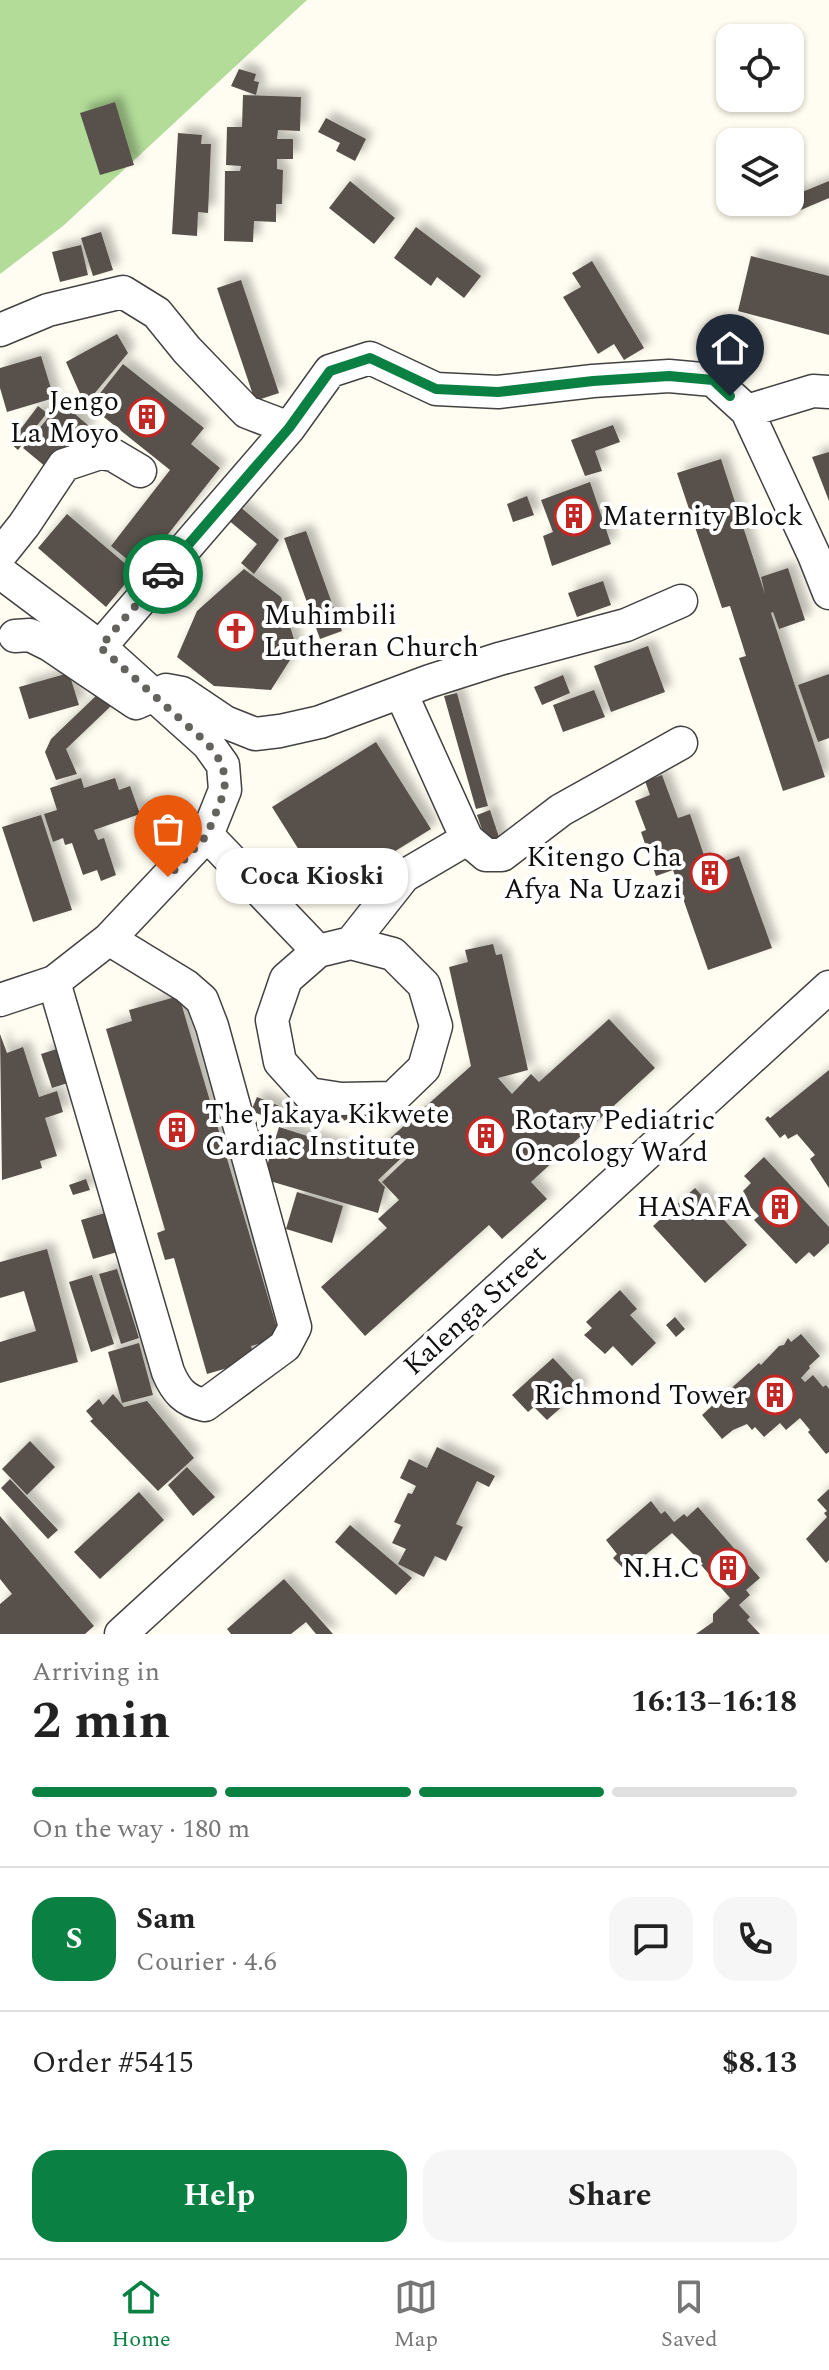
<!DOCTYPE html>
<html lang="en">
<head>
<meta charset="utf-8">
<style>
  body { margin:0; font-family:Spectral,serif; background:#f6f6f6; color:#222; height:100vh; display:flex; flex-direction:column; font-size:30px; white-space:nowrap }
  * { box-sizing:border-box; margin:0 }
  p { font-size:26px; color:#767676 }
  .icon { flex:none; width:44px; height:44px; fill:none; stroke:currentColor; stroke-width:2; stroke-linecap:round; stroke-linejoin:round }
  .map { position:relative; height:1634px; overflow:hidden }
  .details { display:flex; flex-direction:column; background:#fff; flex:1 }
  .details>* { flex:none }
  .fabs { position:absolute; left:716px; top:24px; display:grid; gap:16px }
  .fabs a { display:grid; place-items:center; width:88px; height:88px; border-radius:16px; background:#fff; box-shadow:0 2px 6px #0004; font-size:40px }
  .pin { position:absolute; display:grid; place-items:center; width:68px; height:68px; color:#fff; margin:-82px -34px; border-radius:50% 50% 50% 0; rotate:-45deg; box-shadow:0 0 8px #0007 }
  .pin .icon { rotate:45deg }
  .courier { position:absolute; display:grid; place-items:center; width:80px; height:80px; margin:-40px; border:6px solid #0b8043; border-radius:50%; background:#fff; color:#222; box-shadow:0 2px 10px #0007 }
  .bubble { position:absolute; height:56px; border-radius:24px; background:#fff; box-shadow:0 2px 6px #0004; font-size:26px; font-weight:700; line-height:56px; text-align:center }
  .overview em { font-style:normal; font-weight:700 }
  .overview div { display:flex; flex-direction:column-reverse }
  .overview { display:flex; align-items:center; justify-content:space-between; height:136px; padding:0 32px }
  h1 { font-size:52px; font-weight:700; line-height:60px }
  .bar { display:grid; grid-template-columns:repeat(4,1fr); gap:12px 8px; align-content:center; height:96px; padding:0 32px }
  .bar i { height:10px; border-radius:6px; background:#e0e0e0 }
  .bar .current { background:#0b8043 }
  .bar p { grid-column:span 4 }
  .line { display:flex; align-items:center; gap:20px; padding:0 32px; border-top:2px solid #e0e0e0 }
  .line div { flex:1 }
  .round { display:grid; place-items:center; flex:none; width:84px; height:84px; border-radius:24px; background:#f6f6f6 }
  .action { display:flex; gap:16px; margin-top:auto; padding:16px 32px }
  .action a { flex:1; height:92px; border-radius:24px; background:#0b8043; color:#fff; font-size:32px; font-weight:700; line-height:92px; text-align:center }
  .action a+a { background:#f6f6f6; color:#222 }
  .menu { display:flex; justify-content:space-around; align-items:center; height:112px; border-top:2px solid #e0e0e0; background:#fff; font-size:22px; color:#767676 }
  .menu a { display:grid; justify-items:center; gap:4px }
  .menu .current { color:#0b8043 }
  .map>svg:first-child { display:block }
</style>
</head>
<body>
<div class="map">
<svg width="829" height="1634" viewBox="0 0 829 1634">
  <defs>
    <filter id="shadow"><feDropShadow dx="7" dy="-7" stdDeviation="4" flood-color="#0004"/></filter>
  </defs>
  <rect width="100%" height="100%" fill="#fffdf1"/>
  <!-- forest -->
  <path fill="#b2dc98" d="M0,0H307L63,226L0,274Z"/>
  <!-- building -->
  <path fill="#58514b" filter="url(#shadow)" d="M239,69L256,74L254,81L259,82L256,95L231,86Z
    M243,95L301,97L300,131L278,130L277,139H293V159H277V169L283,170L282,204H276V222L254,221L253,242L224,241L225,171H240L241,166L226,165L227,127H242Z
    M115,102L134,165L100,175L80,113Z
    M326,118L366,139L355,161L336,151L340,143L318,132Z
    M178,133L202,135L201,144H211L208,213L198,212L197,236L172,234Z
    M350,181L395,218L374,244L329,208Z
    M829,181V198L789,215L783,202H790V197Z
    M416,227L481,276L464,298L437,277L431,286L394,258Z
    M101,232L113,270L93,276L81,238Z
    M81,245L88,275L60,282L52,252Z
    M751,256L829,276V335L738,311Z
    M592,261L644,348L624,360L614,344L598,354L563,297L581,287L572,273Z
    M241,280L279,393L255,401L217,288Z
    M117,334L128,353L85,405L66,362Z
    M41,356L54,398L7,412L0,388V368Z
    M123,364L204,428L191,444L220,468L140,570L111,546L170,470L90,406Z
    M61,402L89,426L52,472L23,448Z
    M38,406L47,413L18,450L10,443Z
    M613,425L620,442L595,451L602,471L585,476L571,440Z
    M829,452V501L812,457Z
    M721,459L765,594L761,577L788,568L805,620L779,629L773,612L771,613L825,777L783,791L739,658L746,656L730,606L722,608L677,473Z
    M590,482L611,544L552,566L543,536L553,532L541,500Z
    M527,496L534,515L513,522L507,504Z
    M238,505L279,540L254,574L241,563L257,544L227,519Z
    M67,514L135,572L106,607L38,548Z
    M306,531L342,631L320,639L284,538Z
    M244,569L281,597L297,649L271,690L214,686L177,657L197,611Z
    M603,581L611,605L577,617L568,593Z
    M648,646L665,692L611,712L594,666Z
    M69,673L79,705L29,719L19,687Z
    M829,674V738L818,742L798,685Z
    M563,675L570,693L542,705L534,687Z
    M594,690L605,717L563,732L553,705Z
    M99,693L111,706L66,749L77,774L56,780L45,752L51,739Z
    M457,693L488,806L476,809L444,696Z
    M376,742L431,829L384,858L389,866L329,903L319,887L321,885L272,807Z
    M662,775L678,818L690,814L708,867L739,856L772,948L708,970L673,870L656,876L641,832L646,830L635,801L650,795L645,781Z
    M81,778L84,788L115,778L119,790L130,786L140,814L94,830L98,840L104,838L116,875L101,881L97,870L83,875L72,843L65,845L63,838L53,842L44,814L57,810L50,788Z
    M490,810L503,849L490,853L477,815Z
    M41,815L72,910L33,922L2,827Z
    M493,944L496,955L502,954L528,1070L498,1078L512,1094L531,1074L539,1082L609,1019L655,1068L531,1182L547,1199L502,1239L489,1225L365,1336L321,1287L387,1228L378,1219L399,1200L382,1182L417,1149L414,1146L378,1180L385,1187L378,1213L263,1179L279,1127L370,1156L471,1066L449,967L468,962L465,950Z
    M179,996L280,1338L251,1346L255,1360L207,1374L174,1258L165,1260L157,1233L165,1230L106,1029L132,1021L129,1010Z
    M0,1034L7,1053L23,1047L39,1097L57,1091L63,1112L45,1118L57,1156L40,1161L42,1168L2,1180Z
    M63,1047L74,1081L52,1088L41,1054Z
    M829,1070V1188L810,1159L815,1155L797,1134L788,1139L785,1134L780,1138L765,1119L768,1116L770,1118Z
    M257,1097L287,1109L355,1106V1120L282,1123L251,1111Z
    M764,1157L829,1227V1243L814,1257L809,1252L796,1264L754,1220L759,1216L741,1197L745,1194L743,1191L751,1183L744,1176Z
    M86,1179L90,1190L73,1195L69,1185Z
    M695,1188L747,1245L705,1283L653,1226Z
    M297,1192L343,1206L332,1243L286,1229Z
    M112,1211L124,1250L93,1259L81,1220Z
    M47,1249L78,1362L0,1383V1342L36,1331L24,1291L0,1298V1262Z
    M117,1269L139,1338L121,1344L99,1274Z
    M92,1275L114,1344L91,1352L69,1282Z
    M620,1290L637,1309L630,1315L656,1343L632,1366L613,1346L605,1354L584,1335L592,1328L586,1322Z
    M675,1317L685,1329L676,1337L666,1325Z
    M801,1334L820,1356L809,1366L810,1368L801,1378L805,1382L813,1375L823,1387L826,1385L829,1389V1452L826,1454L808,1432L810,1430L800,1418L786,1430L780,1423L764,1437L755,1427L752,1430L747,1424L733,1430L722,1439L702,1415L759,1363L761,1365L779,1346L784,1345L788,1338L791,1342Z
    M139,1343L153,1395L122,1403L108,1352Z
    M553,1358L582,1389L547,1420L534,1407L528,1412L512,1395Z
    M113,1394L124,1407L147,1401L194,1458L158,1491L90,1421L93,1419L86,1411L99,1399L103,1405Z
    M30,1441L55,1467L27,1495L2,1469Z
    M437,1447L495,1476L489,1487L477,1481L456,1524L463,1527L446,1561L435,1556L424,1577L398,1564L406,1549L392,1543L401,1525L394,1522L408,1493L412,1494L416,1486L400,1478L409,1459L427,1468Z
    M187,1467L215,1497L193,1516L168,1485Z
    M10,1479L58,1530L48,1539L1,1488Z
    M829,1489V1560L826,1563L806,1539L827,1517L824,1513L827,1511L817,1500Z
    M139,1492L164,1520L100,1579L74,1552Z
    M651,1501L661,1514L665,1511L674,1522L684,1514L687,1517L698,1507L760,1578L746,1590L750,1595L739,1605L750,1617L747,1620L760,1634H696L713,1622V1614L730,1598L701,1565L703,1564L672,1533L626,1571L613,1558L617,1554L606,1540Z
    M0,1516L94,1626L85,1634H0V1604L12,1594L0,1579Z
    M350,1525L412,1578L396,1595L335,1542Z
    M284,1579L333,1634H316L306,1622L291,1634H231L227,1629Z"/>
  <g fill="none" stroke-linecap="round" stroke-linejoin="round">
    <!-- minor casing -->
    <g stroke="#424242" stroke-width="35">
      <path id="minor" d="M0,330L48,310L123,292L157,313L187,350L247,412L289,428
        M747,411L813,391L829,392
        M0,555L24,525L64,465L100,453L113,455L140,471
        M0,572L100,647L208,744L223,765L225,790L207,835L109,939L54,982L0,1000
        M15,636L30,635L50,645L136,703L166,690L182,693L225,722L255,734L280,731L320,722L430,681L499,659L626,625L681,601
        M100,647L289,428L330,371L370,358L436,389L498,392L593,381L669,376L713,380L747,411L814,555L829,593
        M401,693L467,839L486,855H502L561,810L681,743
        M207,835L318,951
        M351,943L393,954L424,985L436,1026L424,1068L393,1098L341,1099L309,1094L280,1062L272,1020L286,979L318,951L351,943L404,876L467,839
        M54,982L168,1372C176,1391 185,1401 205,1405L285,1346L295,1327L212,1026L202,1000L186,986L109,939
        M121,1634L829,987"/>
    </g>
    <!-- minor -->
    <use href="#minor" stroke="#fff" stroke-width="32"/>
  </g>
  <g fill="none" stroke-linecap="round" stroke-linejoin="round">
    <!-- done -->
    <path stroke="#63625e" stroke-width="8" stroke-dasharray="0 14.4" d="M163,574L100,647L208,744L223,765L225,790L207,835L168,877"/>
    <!-- route -->
    <path stroke="#0b8043" stroke-width="10" d="M163,574L289,428L330,371L370,358L436,389L498,392L593,381L669,376L713,380L730,396"/>
  </g>
  <!-- icons -->
  <defs>
    <g id="building-ring" transform="scale(2)"><circle r="9.5" fill="#fff" stroke="#c32723" stroke-width="1.5"/><path d="M-4-6H4V6H1V3H-1V6H-4ZM-2.5-4.3h1.7v1.8h-1.7ZM.8-4.3h1.7v1.8H.8ZM-2.5-1h1.7V.8h-1.7ZM.8-1h1.7V.8H.8Z" fill="#c32723"/></g>
    <g id="church-ring" transform="scale(2)"><circle r="9.5" fill="#fff" stroke="#c32723" stroke-width="1.5"/><path d="M-1.2-6h2.4v3.5h3.3v2.4h-3.3V6h-2.4V-.1h-3.3v-2.4h3.3Z" fill="#c32723"/></g>
  </defs>
  <g fill-rule="evenodd">
    <use href="#building-ring" x="147" y="417"/>
    <use href="#building-ring" x="574" y="516"/>
    <use href="#church-ring" x="236" y="631"/>
    <use href="#building-ring" x="710" y="873"/>
    <use href="#building-ring" x="177" y="1130"/>
    <use href="#building-ring" x="486" y="1136"/>
    <use href="#building-ring" x="780" y="1207"/>
    <use href="#building-ring" x="775" y="1395"/>
    <use href="#building-ring" x="728" y="1568"/>
  </g>
  <g text-anchor="middle" dominant-baseline="central" stroke-width="8" stroke-linejoin="round" paint-order="stroke">
    <!-- poi labels -->
    <g font-size="28" fill="#0f0f0f" stroke="#fff" text-anchor="end">
      <text x="119" y="401">Jengo<tspan x="119" dy="32">La Moyo</tspan></text>
      <text x="602" y="516" text-anchor="start">Maternity Block</text>
      <text x="264" y="615" text-anchor="start">Muhimbili<tspan x="264" dy="32">Lutheran Church</tspan></text>
      <text x="682" y="857">Kitengo Cha<tspan x="682" dy="32">Afya Na Uzazi</tspan></text>
      <text x="205" y="1114" text-anchor="start">The Jakaya Kikwete<tspan x="205" dy="32">Cardiac Institute</tspan></text>
      <text x="514" y="1120" text-anchor="start">Rotary Pediatric<tspan x="514" dy="32">Oncology Ward</tspan></text>
      <text x="752" y="1207">HASAFA</text>
      <text x="747" y="1395">Richmond Tower</text>
      <text x="700" y="1568">N.H.C</text>
    </g>
    <!-- street labels -->
    <g font-size="28" fill="#0f0f0f" stroke="#fff">
      <text transform="translate(475 1310) rotate(-42)">Kalenga Street</text>
    </g>
  </g>
</svg>
<div class="fabs">
<a><svg class="icon" aria-label="locate" viewBox="0 0 24 24"><circle cx="12" cy="12" r="6"/><path d="M12 2v4M12 18v4M2 12h4M18 12h4"/></svg></a>
<a><svg class="icon" aria-label="layers" viewBox="0 0 24 24"><path d="M12 4l9 5-9 5-9-5zM3 14l9 5 9-5"/></svg></a>
</div>
<div class="pin" style="left:168px;top:877px;background:#ea580c"><svg class="icon" aria-label="bag" viewBox="0 0 24 24"><path d="M5 8h14l-1 12H6zM9 8a3 3 0 0 1 6 0"/></svg></div>
<div class="pin" style="left:730px;top:396px;background:#1f2937"><svg class="icon" aria-label="home" viewBox="0 0 24 24"><path d="M3 11l9-7 9 7M6 9v11h12V9"/></svg></div>
<div class="courier" style="left:163px;top:574px"><svg class="icon" aria-label="car" viewBox="0 0 24 24"><path d="M5 17H2v-5l4-1 3-4h7l3 4 3 1v5h-3M9 17h6M6 11h13"/><circle cx="7" cy="17" r="2"/><circle cx="17" cy="17" r="2"/></svg></div>
<div class="bubble" style="left:216px;top:848px;width:192px">Coca Kioski</div>
</div>
<section class="details">
<div class="overview"><div><h1>2 min</h1><p>Arriving in</p></div><em>16:13–16:18</em></div>
<div class="bar"><i class="current"></i><i class="current"></i><i class="current"></i><i></i><p>On the way · 180 m</p></div>
<div class="line" style="height:144px"><b class="round" style="background:#0b8043;color:#fff">S</b><div><b>Sam</b><p>Courier · 4.6</p></div><a class="round"><svg class="icon" aria-label="chat" viewBox="0 0 24 24"><path d="M4 5h16v11H9l-5 4z"/></svg></a><a class="round"><svg class="icon" aria-label="phone" viewBox="0 0 24 24"><path d="M5 4h4l2 5-3 2q2 4 5 5l2-3 5 2v4C11 20 4 13 5 4z"/></svg></a></div>
<div class="line" style="height:104px"><div>Order #5415</div><b>$8.13</b></div>
<div class="action"><a>Help</a><a>Share</a></div>
</section>
<nav class="menu">
<a class="current"><svg class="icon" aria-label="home" viewBox="0 0 24 24"><path d="M3 11l9-7 9 7M6 9v11h12V9"/></svg>Home</a>
<a><svg class="icon" aria-label="map" viewBox="0 0 24 24"><path d="M3 6l6-2 6 2 6-2v14l-6 2-6-2-6 2zM9 4v14M15 6v14"/></svg>Map</a>
<a><svg class="icon" aria-label="saved" viewBox="0 0 24 24"><path d="M7 4h10v16l-5-4-5 4z"/></svg>Saved</a>
</nav>
</body>
</html>
